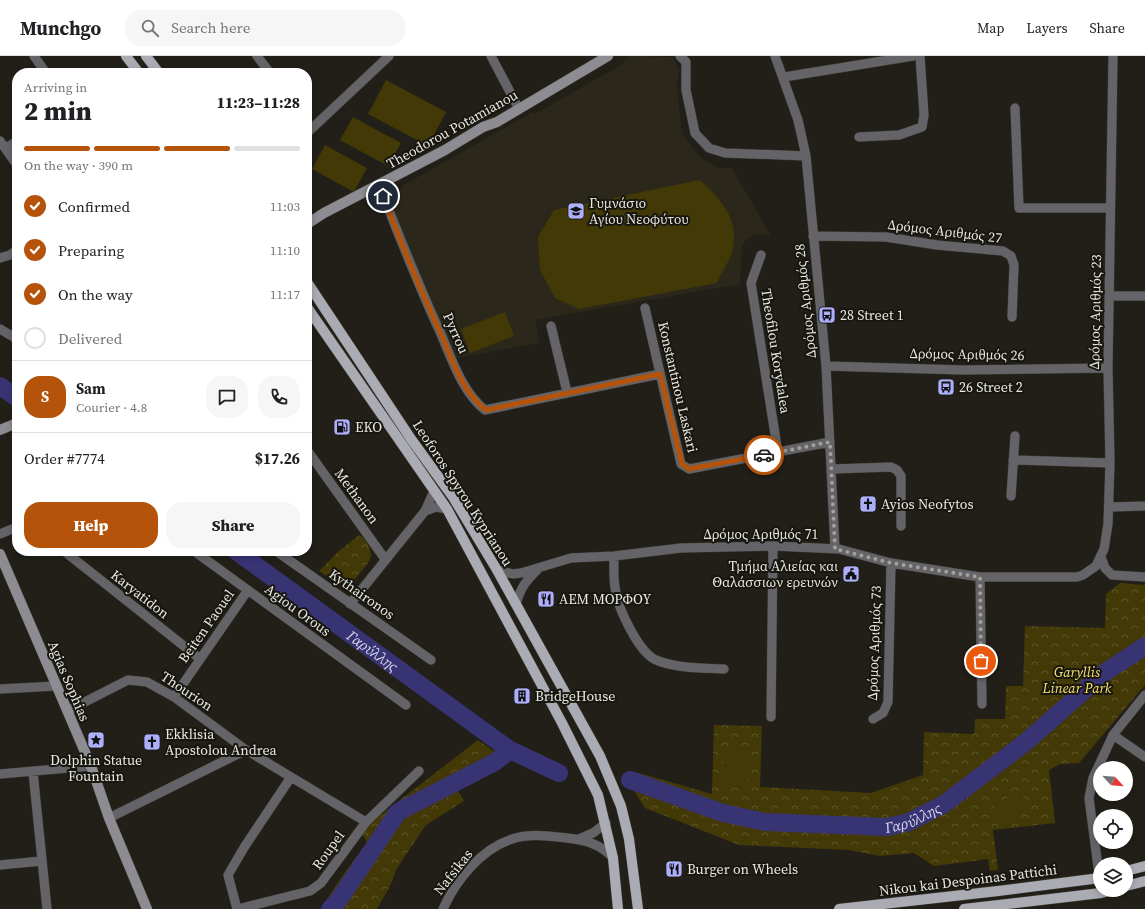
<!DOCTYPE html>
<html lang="en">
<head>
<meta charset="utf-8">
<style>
  body { margin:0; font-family:"Source Serif 4",serif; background:#f6f6f6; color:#202124; height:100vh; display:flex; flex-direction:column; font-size:15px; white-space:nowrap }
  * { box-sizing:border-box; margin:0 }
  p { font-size:13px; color:#757577 }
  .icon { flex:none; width:22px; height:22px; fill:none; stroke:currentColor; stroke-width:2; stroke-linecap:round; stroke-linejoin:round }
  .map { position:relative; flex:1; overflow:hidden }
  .side { position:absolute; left:12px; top:12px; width:300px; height:488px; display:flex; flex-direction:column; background:#fff; border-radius:16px; box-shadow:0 2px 6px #0003 }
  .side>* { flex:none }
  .needle { width:26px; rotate:116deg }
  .controls { position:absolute; left:1093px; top:705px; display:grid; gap:8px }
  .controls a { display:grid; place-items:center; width:40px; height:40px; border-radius:50%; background:#fff; box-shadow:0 2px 6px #0003; font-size:20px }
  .pin { position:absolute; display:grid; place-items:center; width:34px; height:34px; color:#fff; margin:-17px; border:2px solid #fff; border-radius:50%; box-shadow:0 1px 4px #0007 }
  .courier { position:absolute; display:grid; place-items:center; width:40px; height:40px; margin:-20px; border:3px solid #b45309; border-radius:50%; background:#fff; color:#222; box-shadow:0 1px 5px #0007 }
  .overview em { font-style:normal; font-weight:800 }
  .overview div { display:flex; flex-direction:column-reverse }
  .overview { display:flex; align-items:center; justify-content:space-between; height:68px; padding:0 12px }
  h1 { font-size:26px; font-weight:800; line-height:30px }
  .bar { display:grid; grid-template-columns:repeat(4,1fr); gap:6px 4px; align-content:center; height:48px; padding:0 12px }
  .bar i { height:5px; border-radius:3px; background:#e0e0e0 }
  .bar .on { background:#b45309 }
  .bar p { grid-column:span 4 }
  .line { display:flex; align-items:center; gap:10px; padding:0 12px; border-top:1px solid #e0e0e0 }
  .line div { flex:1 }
  .round { display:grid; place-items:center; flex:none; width:42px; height:42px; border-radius:16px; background:#f6f6f6 }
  ol { padding:0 12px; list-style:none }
  li { display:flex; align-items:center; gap:12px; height:44px }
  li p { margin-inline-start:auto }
  li .icon { padding:4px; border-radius:50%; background:#b45309; color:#fff; stroke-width:4 }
  li:last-child { color:#757577 }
  li i { width:22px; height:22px; border:2px solid #e0e0e0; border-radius:50% }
  .action { display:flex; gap:8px; margin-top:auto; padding:8px 12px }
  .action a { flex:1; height:46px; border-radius:16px; background:#b45309; color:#fff; font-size:16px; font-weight:800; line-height:46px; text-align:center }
  .action a+a { background:#f6f6f6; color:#202124 }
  header { display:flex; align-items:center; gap:24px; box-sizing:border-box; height:56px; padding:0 20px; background:#fff; border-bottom:1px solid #e0e0e0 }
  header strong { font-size:19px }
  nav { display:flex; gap:22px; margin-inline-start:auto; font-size:14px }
  .search { width:280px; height:36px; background:#f6f6f6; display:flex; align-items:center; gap:10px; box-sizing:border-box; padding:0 14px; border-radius:16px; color:#757577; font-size:15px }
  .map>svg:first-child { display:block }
</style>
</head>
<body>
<header>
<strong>Munchgo</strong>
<div class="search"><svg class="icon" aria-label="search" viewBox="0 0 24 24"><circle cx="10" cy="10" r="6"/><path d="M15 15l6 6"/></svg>Search here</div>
<nav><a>Map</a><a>Layers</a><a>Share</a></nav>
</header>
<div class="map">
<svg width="1145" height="853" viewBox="0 0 1145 853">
  <defs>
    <pattern id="park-crowns" width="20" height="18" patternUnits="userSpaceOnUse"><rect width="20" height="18" fill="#433906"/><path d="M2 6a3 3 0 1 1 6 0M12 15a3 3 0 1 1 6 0" fill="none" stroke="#5e562a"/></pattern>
  </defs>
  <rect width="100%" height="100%" fill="#211f18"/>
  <!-- built -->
  <path fill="#2b281b" d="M629,0L673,1L679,15L677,29L682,78L701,102L718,112H732L771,180L756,178L746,184L742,190L740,228L536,264L539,287L458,302L426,239L397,161L394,150L395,140L402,130L533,56L535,58L621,9Z"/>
  <!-- park -->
  <path fill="url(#park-crowns)" d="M359,479C367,483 371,493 371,501C369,507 364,512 360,517C344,538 339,527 319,515L339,495Z
    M1120,527L1145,529V629L1079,707L1060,708L1049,714L1055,767L993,774L998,814L990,815L988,803L934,810L914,797L880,800L849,794L739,789L645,752L631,730L639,717L712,738L714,669L762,670L760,731L871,737L923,719L924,676L974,678L975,663H1005L1006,630H1023L1025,570L1105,572L1106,538Z
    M478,684L507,704L457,733L464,745L426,769L397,812L389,832L377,853H321L336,829L367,786L362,778L369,768Z"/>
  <!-- pitch -->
  <path fill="#433906" d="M386,24L446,56L428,90L368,58Z
    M353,61L401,87L388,110L340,84Z
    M325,89L367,112L354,136L312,113Z
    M700,124C722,145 740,163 732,196C729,206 721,217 717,227L579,253L555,242L540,214L538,181L554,154Z
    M505,256L514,280L470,297L461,273Z
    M724,692L749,693L747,732L722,731Z
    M1019,735L1028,750L1003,765L993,750Z"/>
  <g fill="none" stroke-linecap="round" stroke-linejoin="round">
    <!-- river -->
    <g stroke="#383474" stroke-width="18">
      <path d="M0,330L17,342"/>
      <path id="s1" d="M236,495L510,694"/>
      <path id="s2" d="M630,724L723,757L765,766L887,771L909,766L944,748L1026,686L1104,617L1145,590"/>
      <path d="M330,853L338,845L398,756L495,706L510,694L559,717"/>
    </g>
    <!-- street casing -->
    <g stroke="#3d3b34" stroke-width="10">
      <path id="street" d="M34,0L46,17
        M257,0L270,17
        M491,0L519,53
        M680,0L686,6V34L695,77L709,92L725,97L806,100
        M775,0L798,64L806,100L826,310L835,493
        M784,21L913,0
        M1015,52L1019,152H1110
        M307,77L389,0
        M859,81L899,79L922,71L924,59L920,0
        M0,85L17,109
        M6,92L17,85
        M379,129C399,179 418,229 441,278C452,304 463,337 485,354L660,318
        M813,180L886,181L937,189L1003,195L1011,200L1014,209L1012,261
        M761,199L751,227L778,397
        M0,202L10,199L17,194
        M1110,240H1145
        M645,252L681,408L689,413L830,386
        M551,270L567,336
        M0,273L17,283
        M826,310L963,314L1108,312
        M307,394L385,503
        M1013,404L1110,407
        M832,413L891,411L897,414L901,420V470
        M1011,440L1015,380
        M1110,451L1145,450
        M425,455L436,451L447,453
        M0,478L17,471
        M64,495L199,602
        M194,495L406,649
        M276,495L431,604
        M614,500C614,512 613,525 616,537C619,554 638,594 654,603C671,612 704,612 724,613
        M1101,501L1105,512L1112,519L1145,521
        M497,514L513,518L521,517L571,502L614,500L681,492L773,490L839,493L891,507L980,521H1077L1083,519L1096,510L1104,493L1108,468L1110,407L1108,312L1113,0
        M980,521L982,648
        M350,548L425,455L434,435
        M516,548C521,531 525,526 538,513
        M0,633L56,630
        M174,641L248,534
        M67,655L128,624L147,626L174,641L246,694L366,766
        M771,661L773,490
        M873,663L883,657L888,646L891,507
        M1113,679L1145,701
        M33,716L47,853
        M0,718L91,710
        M109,762L246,694
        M579,783L593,777L606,767
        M0,809L42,805
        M1100,826L1089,742L1093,722L1113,679L1145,639
        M237,853L228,819L245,790L291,721
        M238,853L310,835L321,827L366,766L419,715
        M443,853C456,824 481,793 512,783C529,777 549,780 567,782C585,784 601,788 613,802"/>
    </g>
    <!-- secondary casing -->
    <g stroke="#3d3b34" stroke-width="11">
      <path id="secondary" d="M307,168L324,157L445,94L483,71L497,66L608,0
        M0,374L17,367
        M0,498L91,710L109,762L147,853"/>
    </g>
    <!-- primary casing -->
    <g stroke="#3d3b34" stroke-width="11">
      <path id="primary" d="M126,0L139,17
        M146,0L159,17
        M307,226L411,383L453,441L497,514L600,700L621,750L629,783L638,853
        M307,251L447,453L562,667L598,739L613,802L618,853
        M1126,815L1145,810
        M1126,830L1145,825
        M839,853L998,835L1100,822
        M964,853L1101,837L1113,834"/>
    </g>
    <!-- street -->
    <use href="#street" stroke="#646468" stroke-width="9"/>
    <!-- secondary -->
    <use href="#secondary" stroke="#8c8c92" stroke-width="10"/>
    <!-- primary -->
    <use href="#primary" stroke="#aaabb3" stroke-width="10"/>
  </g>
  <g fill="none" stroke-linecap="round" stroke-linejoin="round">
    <!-- done -->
    <path stroke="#a2a19b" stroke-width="4" stroke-dasharray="0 7.2" d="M764,399L830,386L835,493L891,507L980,521L981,605"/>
    <!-- route -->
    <path stroke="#b45309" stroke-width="5" d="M383,140C401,187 420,233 441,278C452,304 463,337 486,354L660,318L682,408L689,413L764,399"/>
  </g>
  <!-- icons -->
  <defs>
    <g id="school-square" transform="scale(0.9)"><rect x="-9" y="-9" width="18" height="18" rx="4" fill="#adaffb" stroke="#17160f"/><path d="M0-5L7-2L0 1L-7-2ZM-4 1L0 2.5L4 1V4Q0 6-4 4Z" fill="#111"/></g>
    <g id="bus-square" transform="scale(0.9)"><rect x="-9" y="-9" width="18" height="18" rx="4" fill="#adaffb" stroke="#17160f"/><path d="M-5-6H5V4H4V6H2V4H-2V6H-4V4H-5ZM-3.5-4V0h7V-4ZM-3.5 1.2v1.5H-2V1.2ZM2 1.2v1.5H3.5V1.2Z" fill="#111"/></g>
    <g id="fuel-square" transform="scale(0.9)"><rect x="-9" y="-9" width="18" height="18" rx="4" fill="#adaffb" stroke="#17160f"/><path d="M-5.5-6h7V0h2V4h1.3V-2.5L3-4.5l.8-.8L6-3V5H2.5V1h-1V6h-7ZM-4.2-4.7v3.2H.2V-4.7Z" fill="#111"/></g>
    <g id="church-square" transform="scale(0.9)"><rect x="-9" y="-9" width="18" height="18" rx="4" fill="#adaffb" stroke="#17160f"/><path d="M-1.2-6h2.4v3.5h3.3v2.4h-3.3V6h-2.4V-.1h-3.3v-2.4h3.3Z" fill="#111"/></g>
    <g id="civic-square" transform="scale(0.9)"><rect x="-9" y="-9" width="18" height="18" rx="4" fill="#adaffb" stroke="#17160f"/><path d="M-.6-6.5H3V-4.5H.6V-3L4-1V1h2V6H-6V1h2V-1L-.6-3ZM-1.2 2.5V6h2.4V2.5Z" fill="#111"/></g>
    <g id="restaurant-square" transform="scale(0.9)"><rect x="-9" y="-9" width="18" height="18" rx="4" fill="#adaffb" stroke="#17160f"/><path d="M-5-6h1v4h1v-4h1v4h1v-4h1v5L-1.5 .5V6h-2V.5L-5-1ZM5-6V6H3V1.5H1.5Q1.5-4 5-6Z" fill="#111"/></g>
    <g id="building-square" transform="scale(0.9)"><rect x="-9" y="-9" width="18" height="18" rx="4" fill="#adaffb" stroke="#17160f"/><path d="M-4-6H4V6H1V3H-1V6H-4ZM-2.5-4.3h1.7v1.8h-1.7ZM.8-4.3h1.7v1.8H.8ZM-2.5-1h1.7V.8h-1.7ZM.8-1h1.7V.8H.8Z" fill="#111"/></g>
    <g id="sight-square" transform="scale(0.9)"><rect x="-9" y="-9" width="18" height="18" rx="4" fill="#adaffb" stroke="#17160f"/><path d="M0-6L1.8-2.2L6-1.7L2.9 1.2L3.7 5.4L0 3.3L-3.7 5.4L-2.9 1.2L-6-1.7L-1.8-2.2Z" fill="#111"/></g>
  </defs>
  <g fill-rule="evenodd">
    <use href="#school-square" x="576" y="155"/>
    <use href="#bus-square" x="827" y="259"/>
    <use href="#bus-square" x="946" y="331"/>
    <use href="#fuel-square" x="342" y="371"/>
    <use href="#church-square" x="868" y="448"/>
    <use href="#civic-square" x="851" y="518"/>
    <use href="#restaurant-square" x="546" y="543"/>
    <use href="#building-square" x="522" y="640"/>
    <use href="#sight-square" x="96" y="684"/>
    <use href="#church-square" x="152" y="686"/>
    <use href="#restaurant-square" x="674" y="813"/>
  </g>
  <g text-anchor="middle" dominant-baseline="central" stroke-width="4" stroke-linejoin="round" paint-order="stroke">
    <!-- street labels -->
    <g font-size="14" fill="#e8e7e2" stroke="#17160f">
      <text transform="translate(452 73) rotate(-29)">Theodorou Potamianou</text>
      <text transform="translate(945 175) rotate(7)">Δρόμος Αριθμός 27</text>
      <text transform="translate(805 245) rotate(-96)">Δρόμος Αριθμός 28</text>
      <text transform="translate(1095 256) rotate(-89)">Δρόμος Αριθμός 23</text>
      <text transform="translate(456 277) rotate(66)">Pyrrou</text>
      <text transform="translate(776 295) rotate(81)">Theofilou Korydalea</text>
      <text transform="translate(967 298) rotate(1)">Δρόμος Αριθμός 26</text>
      <text transform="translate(678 331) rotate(77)">Konstantinou Laskari</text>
      <text transform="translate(463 437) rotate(57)">Leoforos Spyrou Kyprianou</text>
      <text transform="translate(357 440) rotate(54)">Methanon</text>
      <text x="761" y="478">Δρόμος Αριθμός 71</text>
      <text transform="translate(140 538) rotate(38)">Karyatidon</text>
      <text transform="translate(362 538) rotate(35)">Kythaironos</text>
      <text transform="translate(298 554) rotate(36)">Agiou Orous</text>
      <text transform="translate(206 570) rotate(-55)">Beiten Paouel</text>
      <text transform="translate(874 587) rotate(-88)">Δρόμος Αριθμός 73</text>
      <text transform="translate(69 625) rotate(67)">Agias Sophias</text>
      <text transform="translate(187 635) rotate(34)">Thourion</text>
      <text transform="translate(328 794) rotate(-54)">Roupel</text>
      <text transform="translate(453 816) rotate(-52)">Nafsikas</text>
      <text transform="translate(968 824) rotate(-7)">Nikou kai Despoinas Pattichi</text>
    </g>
    <!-- poi labels -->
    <g font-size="14" fill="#e8e7e2" stroke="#17160f" text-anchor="start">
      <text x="589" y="147">Γυμνάσιο<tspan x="589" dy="16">Αγίου Νεοφύτου</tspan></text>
      <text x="840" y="259">28 Street 1</text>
      <text x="959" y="331">26 Street 2</text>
      <text x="355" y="371">EKO</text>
      <text x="881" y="448">Ayios Neofytos</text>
      <text x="838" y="510" text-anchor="end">Τμήμα Αλιείας και<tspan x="838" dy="16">Θαλάσσιων ερευνών</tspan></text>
      <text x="559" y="543">ΑΕΜ ΜΟΡΦΟΥ</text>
      <text x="535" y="640">BridgeHouse</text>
      <text x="165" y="678">Ekklisia<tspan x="165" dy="16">Apostolou Andrea</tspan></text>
      <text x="96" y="704" text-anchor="middle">Dolphin Statue<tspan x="96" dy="16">Fountain</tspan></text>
      <text x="687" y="813">Burger on Wheels</text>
    </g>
    <!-- park labels -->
    <g font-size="14" font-style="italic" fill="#fae370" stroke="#17160f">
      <text x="1077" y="616">Garyllis<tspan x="1077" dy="16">Linear Park</tspan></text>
    </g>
    <!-- water labels -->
    <g font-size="15" font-style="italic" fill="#d8d9ed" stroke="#17160f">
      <text stroke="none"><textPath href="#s1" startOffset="169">Γαρύλλης</textPath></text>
      <text stroke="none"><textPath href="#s2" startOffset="291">Γαρύλλης</textPath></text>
    </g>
  </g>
</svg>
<div class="controls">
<a><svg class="needle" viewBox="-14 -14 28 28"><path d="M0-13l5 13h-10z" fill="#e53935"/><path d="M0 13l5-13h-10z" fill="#757577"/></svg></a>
<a><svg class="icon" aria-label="locate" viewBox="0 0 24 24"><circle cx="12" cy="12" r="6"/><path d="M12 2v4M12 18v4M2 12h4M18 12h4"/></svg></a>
<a><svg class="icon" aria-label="layers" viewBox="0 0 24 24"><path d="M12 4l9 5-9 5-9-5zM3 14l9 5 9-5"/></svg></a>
</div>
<div class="pin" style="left:981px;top:605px;background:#ea580c"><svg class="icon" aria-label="bag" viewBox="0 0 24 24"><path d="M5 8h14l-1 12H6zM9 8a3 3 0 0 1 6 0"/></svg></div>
<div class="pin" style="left:383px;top:140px;background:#1f2937"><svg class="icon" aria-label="home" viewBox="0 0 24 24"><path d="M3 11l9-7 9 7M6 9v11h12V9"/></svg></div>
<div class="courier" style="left:764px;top:399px"><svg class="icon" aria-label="car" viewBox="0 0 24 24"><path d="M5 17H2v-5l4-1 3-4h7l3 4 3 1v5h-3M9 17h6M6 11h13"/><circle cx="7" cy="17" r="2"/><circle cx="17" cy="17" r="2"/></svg></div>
<section class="side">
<div class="overview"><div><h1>2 min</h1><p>Arriving in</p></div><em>11:23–11:28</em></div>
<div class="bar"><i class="on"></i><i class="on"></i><i class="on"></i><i></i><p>On the way · 390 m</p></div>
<ol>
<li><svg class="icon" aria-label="check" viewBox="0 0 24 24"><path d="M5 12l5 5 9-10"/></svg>Confirmed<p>11:03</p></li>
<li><svg class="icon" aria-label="check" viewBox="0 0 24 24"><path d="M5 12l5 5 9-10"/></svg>Preparing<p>11:10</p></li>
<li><svg class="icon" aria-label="check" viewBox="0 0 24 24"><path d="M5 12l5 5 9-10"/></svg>On the way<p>11:17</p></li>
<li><i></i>Delivered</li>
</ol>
<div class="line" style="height:72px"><b class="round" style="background:#b45309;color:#fff">S</b><div><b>Sam</b><p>Courier · 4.8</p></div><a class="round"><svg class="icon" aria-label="chat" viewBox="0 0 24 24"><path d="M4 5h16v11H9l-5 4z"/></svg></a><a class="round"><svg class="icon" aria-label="phone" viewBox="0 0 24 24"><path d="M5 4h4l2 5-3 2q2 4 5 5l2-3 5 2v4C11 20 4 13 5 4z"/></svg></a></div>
<div class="line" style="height:52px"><div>Order #7774</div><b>$17.26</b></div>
<div class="action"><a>Help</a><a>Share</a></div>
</section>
</div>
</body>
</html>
